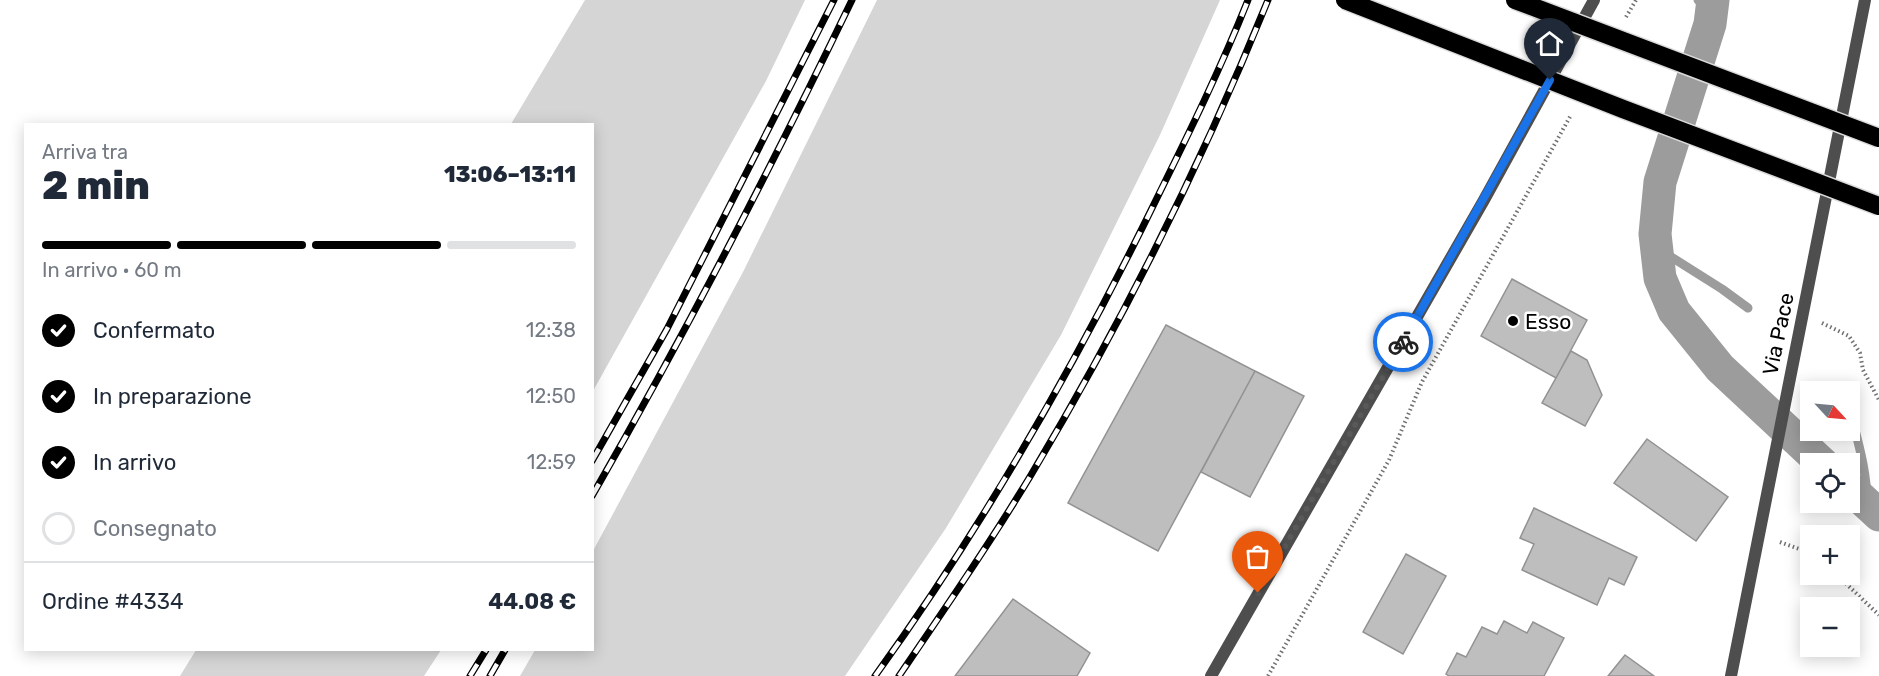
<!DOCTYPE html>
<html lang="it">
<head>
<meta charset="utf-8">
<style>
  body { margin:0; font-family:Rubik,sans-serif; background:#f2f2f3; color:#1f2937; height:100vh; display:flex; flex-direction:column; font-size:22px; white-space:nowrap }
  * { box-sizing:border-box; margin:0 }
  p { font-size:20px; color:#747a83 }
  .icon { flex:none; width:33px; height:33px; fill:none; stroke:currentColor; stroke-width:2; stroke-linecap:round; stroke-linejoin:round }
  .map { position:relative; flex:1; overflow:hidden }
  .side { position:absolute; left:24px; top:123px; width:570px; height:528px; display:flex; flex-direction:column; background:#fff; border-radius:0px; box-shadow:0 3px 15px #0003 }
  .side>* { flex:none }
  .needle { width:39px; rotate:116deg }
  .tools { position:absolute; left:1800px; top:381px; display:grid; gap:12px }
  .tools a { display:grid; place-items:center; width:60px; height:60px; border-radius:0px; background:#fff; box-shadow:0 3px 15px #0003; font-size:30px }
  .pin { position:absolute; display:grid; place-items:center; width:51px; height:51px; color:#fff; margin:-62px -26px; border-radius:50% 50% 50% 0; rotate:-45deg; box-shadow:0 0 6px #0007 }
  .pin .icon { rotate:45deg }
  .courier { position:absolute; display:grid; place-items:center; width:60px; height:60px; margin:-30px; border:4px solid #1a73e8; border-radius:50%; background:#fff; color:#222; box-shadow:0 2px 8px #0007 }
  .headline em { font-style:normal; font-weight:800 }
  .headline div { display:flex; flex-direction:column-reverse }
  .headline { display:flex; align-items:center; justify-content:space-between; height:102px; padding:0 18px }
  h1 { font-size:39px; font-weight:800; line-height:45px }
  .bar { display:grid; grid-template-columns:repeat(4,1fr); gap:9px 6px; align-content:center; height:72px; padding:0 18px }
  .bar i { height:8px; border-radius:4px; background:#e0e1e3 }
  .bar .current { background:#000 }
  .bar p { grid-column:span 4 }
  .line { display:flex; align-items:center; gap:15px; padding:0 18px; border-top:2px solid #e0e1e3 }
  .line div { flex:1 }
  ol { padding:0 18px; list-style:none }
  li { display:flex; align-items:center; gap:18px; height:66px }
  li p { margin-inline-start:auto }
  li .icon { padding:6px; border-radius:50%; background:#000; color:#fff; stroke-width:4 }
  li:last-child { color:#747a83 }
  li i { width:33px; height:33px; border:3px solid #e0e1e3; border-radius:50% }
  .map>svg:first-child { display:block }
</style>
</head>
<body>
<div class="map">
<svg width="1879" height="676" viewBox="0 0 1879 676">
  <rect width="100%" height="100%" fill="#fff"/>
  <!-- green -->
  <path fill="#d5d5d5" d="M585,0H805L766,81L593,391L592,124H511Z
    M877,0H1220L1160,135L1061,335L946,528L845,676H520L535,650H592L593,551L743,272Z
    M196,650H441L424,676H180Z"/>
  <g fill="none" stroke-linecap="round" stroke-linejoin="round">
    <!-- stream -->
    <path stroke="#9c9c9c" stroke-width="9" d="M1698,0L1711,13
      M1657,248L1722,289L1748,308
      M1850,416L1853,422C1860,449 1867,475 1867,503"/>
    <!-- canal -->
    <path stroke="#9c9c9c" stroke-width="33" d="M1713,0L1710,24L1660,182L1655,234L1660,278L1674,311L1720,368L1823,464
      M1850,488L1879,515"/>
  </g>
  <!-- building -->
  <path fill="#bebebe" stroke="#929292" stroke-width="1.5" d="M1512,279L1587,320L1556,378L1481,336Z
    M1166,325L1255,371L1158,551L1068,503Z
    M1571,351L1587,360L1602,395L1585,426L1542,403Z
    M1255,371L1304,396L1250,497L1201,472Z
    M1647,439L1728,497L1696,541L1614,483Z
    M1534,508L1637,557L1624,585L1609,578L1597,605L1522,570L1534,544L1520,538Z
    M1406,554L1446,576L1403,654L1363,632Z
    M1013,599L1090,653L1077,676H955Z
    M1504,621L1527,633L1533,622L1564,638L1544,676H1449L1446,674L1457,653L1466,657L1482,627L1497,634Z
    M1625,655L1654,676H1608Z"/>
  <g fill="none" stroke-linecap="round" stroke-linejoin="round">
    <!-- path -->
    <path stroke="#707070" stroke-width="4" stroke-dasharray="1.5 3" stroke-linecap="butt" d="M1626,17L1636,0
      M1822,323L1849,336L1860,353L1863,370L1879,400
      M1780,542L1810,553
      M1836,574L1879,615
      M1268,676L1389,460L1422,382L1571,115"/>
    <!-- minor -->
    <path stroke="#4e4e4e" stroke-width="12" d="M1731,676L1865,0"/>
    <!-- tertiary -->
    <path stroke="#4e4e4e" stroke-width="12" d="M1211,676L1484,200L1594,0"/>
    <!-- rail casing -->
    <g stroke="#000" stroke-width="7">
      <path id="rail" d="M592,461L667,329L834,0
        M592,496C685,334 771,168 852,0
        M470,676L486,650
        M490,676L505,650
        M875,676C982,528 1077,362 1157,198C1189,133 1221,68 1248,0
        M899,676C944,610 990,543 1031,475C1121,324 1202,163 1268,0"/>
    </g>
    <!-- rail -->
    <use href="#rail" stroke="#fff" stroke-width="4.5" stroke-dasharray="14" stroke-linecap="butt"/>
    <!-- motorway-bridge casing -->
    <g stroke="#dbdbdb" stroke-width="21" stroke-linecap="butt">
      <path id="motorway-bridge" d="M1345,0L1623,109L1879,206
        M1515,0L1879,138"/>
    </g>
    <!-- motorway-bridge -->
    <use href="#motorway-bridge" stroke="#000" stroke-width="18"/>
  </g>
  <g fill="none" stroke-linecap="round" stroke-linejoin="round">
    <!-- done -->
    <path stroke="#595959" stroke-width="6" stroke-dasharray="0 10.8" d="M1258,593L1403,342"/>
    <!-- route -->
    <path stroke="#1a73e8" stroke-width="8" d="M1403,342L1550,80"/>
  </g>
  <!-- markers -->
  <circle fill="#000" stroke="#fff" stroke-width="2" cx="1513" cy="321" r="6"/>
  <g text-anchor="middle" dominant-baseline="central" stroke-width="5" stroke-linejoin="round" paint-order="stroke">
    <!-- poi labels -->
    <g font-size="21" fill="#000" stroke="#fff" text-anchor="start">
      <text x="1525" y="321">Esso</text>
    </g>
    <!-- street labels -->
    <g font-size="21" fill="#000" stroke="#fff">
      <text transform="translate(1778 334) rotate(-78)">Via Pace</text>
    </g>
  </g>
</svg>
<div class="tools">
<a><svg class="needle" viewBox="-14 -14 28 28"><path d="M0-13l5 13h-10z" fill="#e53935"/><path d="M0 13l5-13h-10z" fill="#747a83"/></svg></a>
<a><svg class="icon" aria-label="locate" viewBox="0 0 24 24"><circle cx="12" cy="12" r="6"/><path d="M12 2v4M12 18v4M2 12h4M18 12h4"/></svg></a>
<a>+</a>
<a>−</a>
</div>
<div class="pin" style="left:1258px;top:593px;background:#ea580c"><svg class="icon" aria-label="bag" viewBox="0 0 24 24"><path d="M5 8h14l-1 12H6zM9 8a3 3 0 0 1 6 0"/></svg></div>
<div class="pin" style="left:1550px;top:80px;background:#1f2937"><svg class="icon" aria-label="home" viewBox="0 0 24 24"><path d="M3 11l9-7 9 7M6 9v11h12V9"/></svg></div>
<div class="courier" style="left:1403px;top:342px"><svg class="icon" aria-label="bike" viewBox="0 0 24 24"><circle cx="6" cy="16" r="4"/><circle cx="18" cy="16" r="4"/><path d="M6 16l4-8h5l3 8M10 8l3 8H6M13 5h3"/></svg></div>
<section class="side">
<div class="headline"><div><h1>2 min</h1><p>Arriva tra</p></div><em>13:06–13:11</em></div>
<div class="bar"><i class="current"></i><i class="current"></i><i class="current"></i><i></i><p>In arrivo · 60 m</p></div>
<ol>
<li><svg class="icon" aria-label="check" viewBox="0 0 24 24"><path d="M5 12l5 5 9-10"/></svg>Confermato<p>12:38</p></li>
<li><svg class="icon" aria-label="check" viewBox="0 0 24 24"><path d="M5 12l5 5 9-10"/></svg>In preparazione<p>12:50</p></li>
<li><svg class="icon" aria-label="check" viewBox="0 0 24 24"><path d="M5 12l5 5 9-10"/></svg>In arrivo<p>12:59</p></li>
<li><i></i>Consegnato</li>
</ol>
<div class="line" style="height:78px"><div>Ordine #4334</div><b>44.08 €</b></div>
</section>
</div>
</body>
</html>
